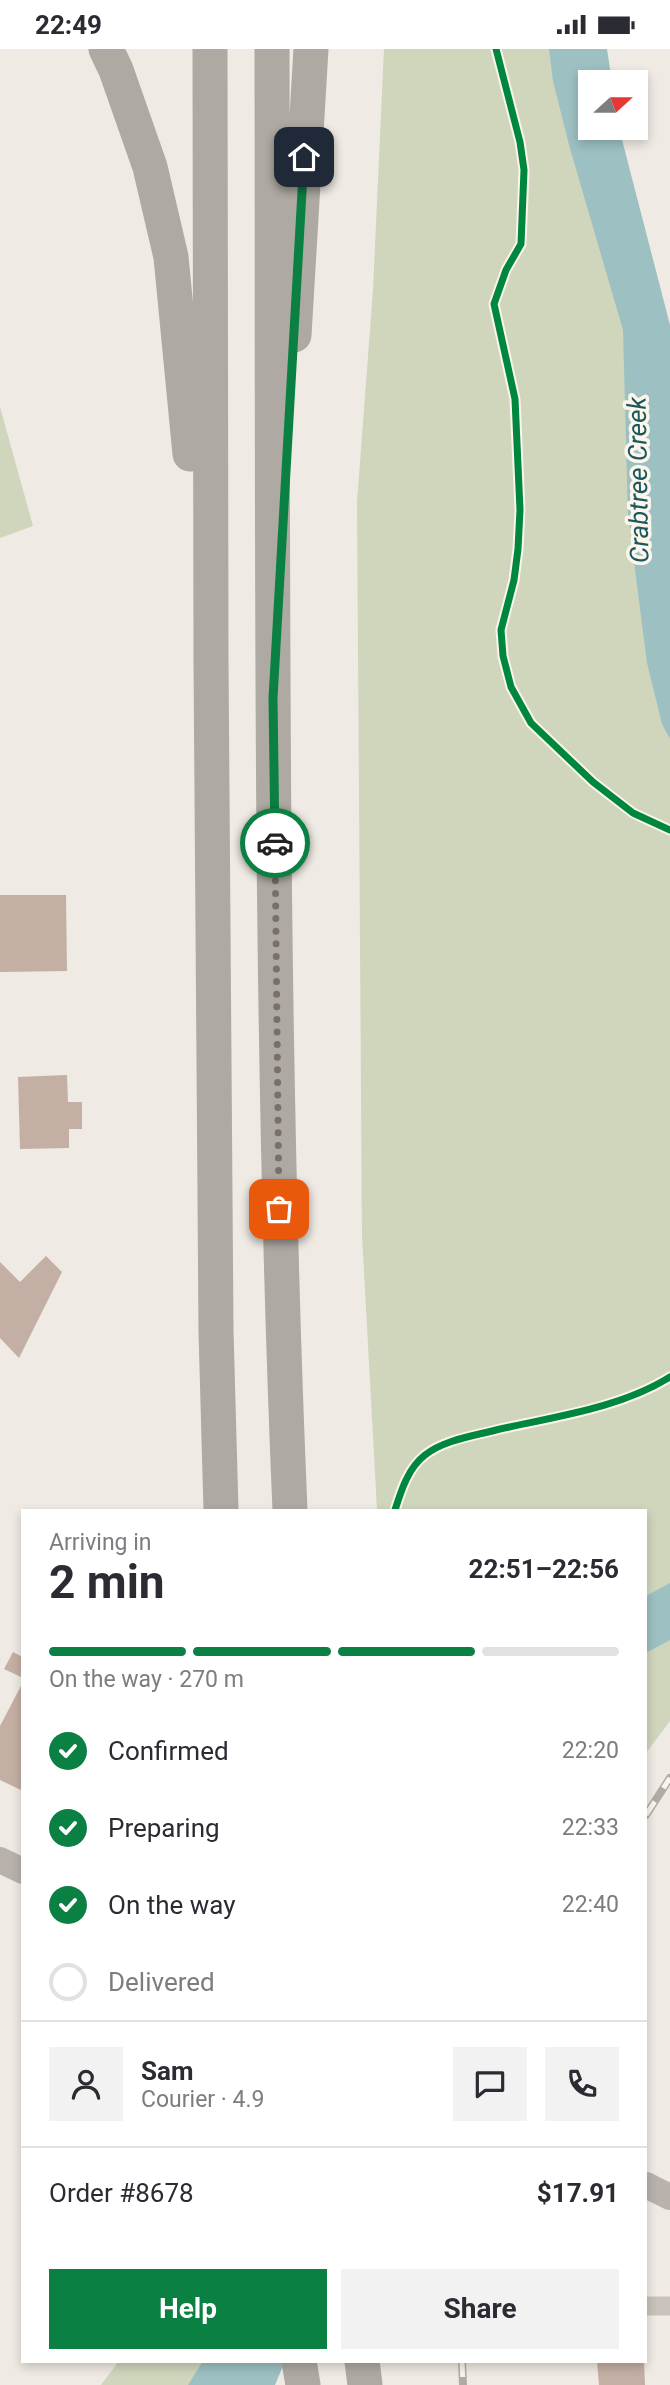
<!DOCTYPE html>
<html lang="en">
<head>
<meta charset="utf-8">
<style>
  body { margin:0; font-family:Roboto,sans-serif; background:#f2f2f3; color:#2b2b33; height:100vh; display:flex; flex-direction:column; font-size:26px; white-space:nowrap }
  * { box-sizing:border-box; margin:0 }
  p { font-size:23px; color:#7c7c81 }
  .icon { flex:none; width:38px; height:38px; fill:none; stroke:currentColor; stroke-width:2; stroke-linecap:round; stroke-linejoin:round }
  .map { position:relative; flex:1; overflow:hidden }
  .details { position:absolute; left:21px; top:1460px; width:626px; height:854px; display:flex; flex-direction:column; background:#fff; border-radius:0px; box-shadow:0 4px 10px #0003 }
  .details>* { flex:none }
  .needle { width:46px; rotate:69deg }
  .buttons { position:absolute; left:578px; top:21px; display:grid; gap:14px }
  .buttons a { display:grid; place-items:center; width:70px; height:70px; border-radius:0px; background:#fff; box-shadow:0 4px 10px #0003; font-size:35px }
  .pin { position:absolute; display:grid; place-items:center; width:60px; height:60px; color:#fff; margin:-30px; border-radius:14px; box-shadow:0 4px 10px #0006 }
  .courier { position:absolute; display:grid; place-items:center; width:70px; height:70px; margin:-35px; border:5px solid #0b8043; border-radius:50%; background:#fff; color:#222; box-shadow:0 2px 9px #0007 }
  .summary em { font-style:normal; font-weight:700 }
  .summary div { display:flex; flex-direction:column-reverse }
  .summary { display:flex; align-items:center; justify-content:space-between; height:119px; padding:0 28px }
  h1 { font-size:46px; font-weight:700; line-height:52px }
  .bar { display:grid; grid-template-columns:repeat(4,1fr); gap:10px 7px; align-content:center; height:84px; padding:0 28px }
  .bar i { height:9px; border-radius:5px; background:#e1e1e2 }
  .bar .on { background:#0b8043 }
  .bar p { grid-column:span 4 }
  .line { display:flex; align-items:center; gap:18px; padding:0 28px; border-top:2px solid #e1e1e2 }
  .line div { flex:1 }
  .round { display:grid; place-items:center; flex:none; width:74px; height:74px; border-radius:0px; background:#f2f2f3 }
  ol { padding:0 28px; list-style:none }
  li { display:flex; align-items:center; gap:21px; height:77px }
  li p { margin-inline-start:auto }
  li .icon { padding:7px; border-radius:50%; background:#0b8043; color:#fff; stroke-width:4 }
  li:last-child { color:#7c7c81 }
  li i { width:38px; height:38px; border:4px solid #e1e1e2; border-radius:50% }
  .action { display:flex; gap:14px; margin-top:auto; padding:14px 28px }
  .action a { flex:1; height:80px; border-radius:0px; background:#0b8043; color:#fff; font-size:28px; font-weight:700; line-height:80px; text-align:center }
  .action a+a { background:#f2f2f3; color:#2b2b33 }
  .status { display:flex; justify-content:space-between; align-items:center; height:49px; padding:0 35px; background:#fff; direction:ltr }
  .status svg { height:19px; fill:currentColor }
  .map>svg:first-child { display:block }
</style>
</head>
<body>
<div class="status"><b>22:49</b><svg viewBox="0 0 49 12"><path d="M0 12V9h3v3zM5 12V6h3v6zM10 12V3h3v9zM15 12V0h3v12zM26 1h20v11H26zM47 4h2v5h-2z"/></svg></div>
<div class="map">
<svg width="670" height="2336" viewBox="0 0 670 2336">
  <rect width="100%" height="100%" fill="#efeae3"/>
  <!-- green -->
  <path fill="#cfd6bc" d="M384,0H601L590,33V79H613L670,597V1672L646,1704V1461H377L362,1186L357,453L373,241Z
    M0,358L33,477L0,489Z
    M119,2312H219L221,2336H101Z"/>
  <!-- water -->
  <path fill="#9dc0c2" d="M549,0H607L612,33H590V79H619L670,276V690L662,675L647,614L628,466L623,281L569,96L553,32Z
    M670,1534V1591L646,1604V1547Z
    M203,2312H285L275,2336H188Z"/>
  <!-- building -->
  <path fill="#c4afa4" d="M0,846H66L67,922L0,923Z
    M67,1026L68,1053H82V1080H69V1099L20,1100L18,1028Z
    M46,1207L62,1223L19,1309L0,1289V1213L20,1233Z
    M13,1603L23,1608V1629L4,1620Z
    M23,1633V1742L0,1731V1677Z
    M597,2312H644L645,2336H599Z"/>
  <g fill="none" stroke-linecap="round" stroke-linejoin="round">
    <!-- street -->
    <path stroke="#c9c2bb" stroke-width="19" d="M646,2257H670"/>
    <!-- secondary -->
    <path stroke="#b9b2ac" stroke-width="26" d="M0,1811L23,1822
      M646,2136L670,2148"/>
    <!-- highway -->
    <path stroke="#aea9a2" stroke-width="35" d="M106,0L116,21L150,118L171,208L190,405
      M210,0L211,610L216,1282L221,1461
      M272,0C273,487 269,975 290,1461
      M294,286L311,0
      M299,2312L303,2336
      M362,2312L365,2336"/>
    <!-- rail casing -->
    <g stroke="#b0aba6" stroke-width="8">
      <path id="rail" d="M646,1766L670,1729
        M462,2312L463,2336"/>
    </g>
    <!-- rail -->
    <use href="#rail" stroke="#fbf5eb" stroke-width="5" stroke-dasharray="16" stroke-linecap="butt"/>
    <!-- cycleway casing -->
    <g stroke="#fbf5eb" stroke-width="11">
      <path id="cycleway" d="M496,0L520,93L524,121L521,195L506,221L494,255L515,350L520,461L518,500L514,531L501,581L503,607L511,638L531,674L593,733L633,764L670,781
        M395,1461C401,1442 408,1419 425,1406C444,1391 473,1387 496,1381C553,1368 621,1359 670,1328"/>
    </g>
    <!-- cycleway -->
    <use href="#cycleway" stroke="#00873e" stroke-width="7"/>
  </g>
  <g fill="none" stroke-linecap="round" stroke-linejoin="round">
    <!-- done -->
    <path stroke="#79706a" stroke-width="7" stroke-dasharray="0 12.6" d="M275,794L279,1160"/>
    <!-- route -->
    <path stroke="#0b8043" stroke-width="9" d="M275,794L273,649L304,108"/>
  </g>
  <g text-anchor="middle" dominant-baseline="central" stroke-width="7" stroke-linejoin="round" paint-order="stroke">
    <!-- water labels -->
    <g font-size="26" font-style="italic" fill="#1b575f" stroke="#fbf5eb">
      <text transform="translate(638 431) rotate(-91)">Crabtree Creek</text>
    </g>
  </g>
</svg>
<div class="buttons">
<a><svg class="needle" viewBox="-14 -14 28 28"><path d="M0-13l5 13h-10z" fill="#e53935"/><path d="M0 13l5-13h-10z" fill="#7c7c81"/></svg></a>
</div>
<div class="pin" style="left:279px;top:1160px;background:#ea580c"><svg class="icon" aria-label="bag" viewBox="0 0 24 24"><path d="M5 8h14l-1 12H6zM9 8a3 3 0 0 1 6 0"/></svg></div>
<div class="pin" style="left:304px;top:108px;background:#1f2937"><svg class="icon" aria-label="home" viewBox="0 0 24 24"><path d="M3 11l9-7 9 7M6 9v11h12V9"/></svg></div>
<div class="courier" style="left:275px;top:794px"><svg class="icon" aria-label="car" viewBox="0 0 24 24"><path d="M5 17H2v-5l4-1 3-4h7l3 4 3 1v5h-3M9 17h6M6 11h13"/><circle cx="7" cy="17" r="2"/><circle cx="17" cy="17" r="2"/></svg></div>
<section class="details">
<div class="summary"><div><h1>2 min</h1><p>Arriving in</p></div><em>22:51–22:56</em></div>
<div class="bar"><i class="on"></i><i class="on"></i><i class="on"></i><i></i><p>On the way · 270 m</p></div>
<ol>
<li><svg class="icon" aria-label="check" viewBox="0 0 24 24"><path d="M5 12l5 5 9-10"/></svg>Confirmed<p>22:20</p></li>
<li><svg class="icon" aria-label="check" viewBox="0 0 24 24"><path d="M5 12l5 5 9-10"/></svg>Preparing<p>22:33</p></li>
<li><svg class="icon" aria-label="check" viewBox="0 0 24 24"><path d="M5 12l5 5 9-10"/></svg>On the way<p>22:40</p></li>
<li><i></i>Delivered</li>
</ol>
<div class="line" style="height:126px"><a class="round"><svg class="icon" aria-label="person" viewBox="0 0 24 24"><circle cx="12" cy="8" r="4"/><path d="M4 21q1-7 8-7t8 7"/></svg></a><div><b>Sam</b><p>Courier · 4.9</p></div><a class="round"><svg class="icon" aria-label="chat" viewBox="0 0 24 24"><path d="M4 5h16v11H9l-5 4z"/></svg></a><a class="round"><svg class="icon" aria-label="phone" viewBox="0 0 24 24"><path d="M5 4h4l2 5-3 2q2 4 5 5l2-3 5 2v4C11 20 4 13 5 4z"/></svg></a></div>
<div class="line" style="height:91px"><div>Order #8678</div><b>$17.91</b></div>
<div class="action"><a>Help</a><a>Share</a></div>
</section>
</div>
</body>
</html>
